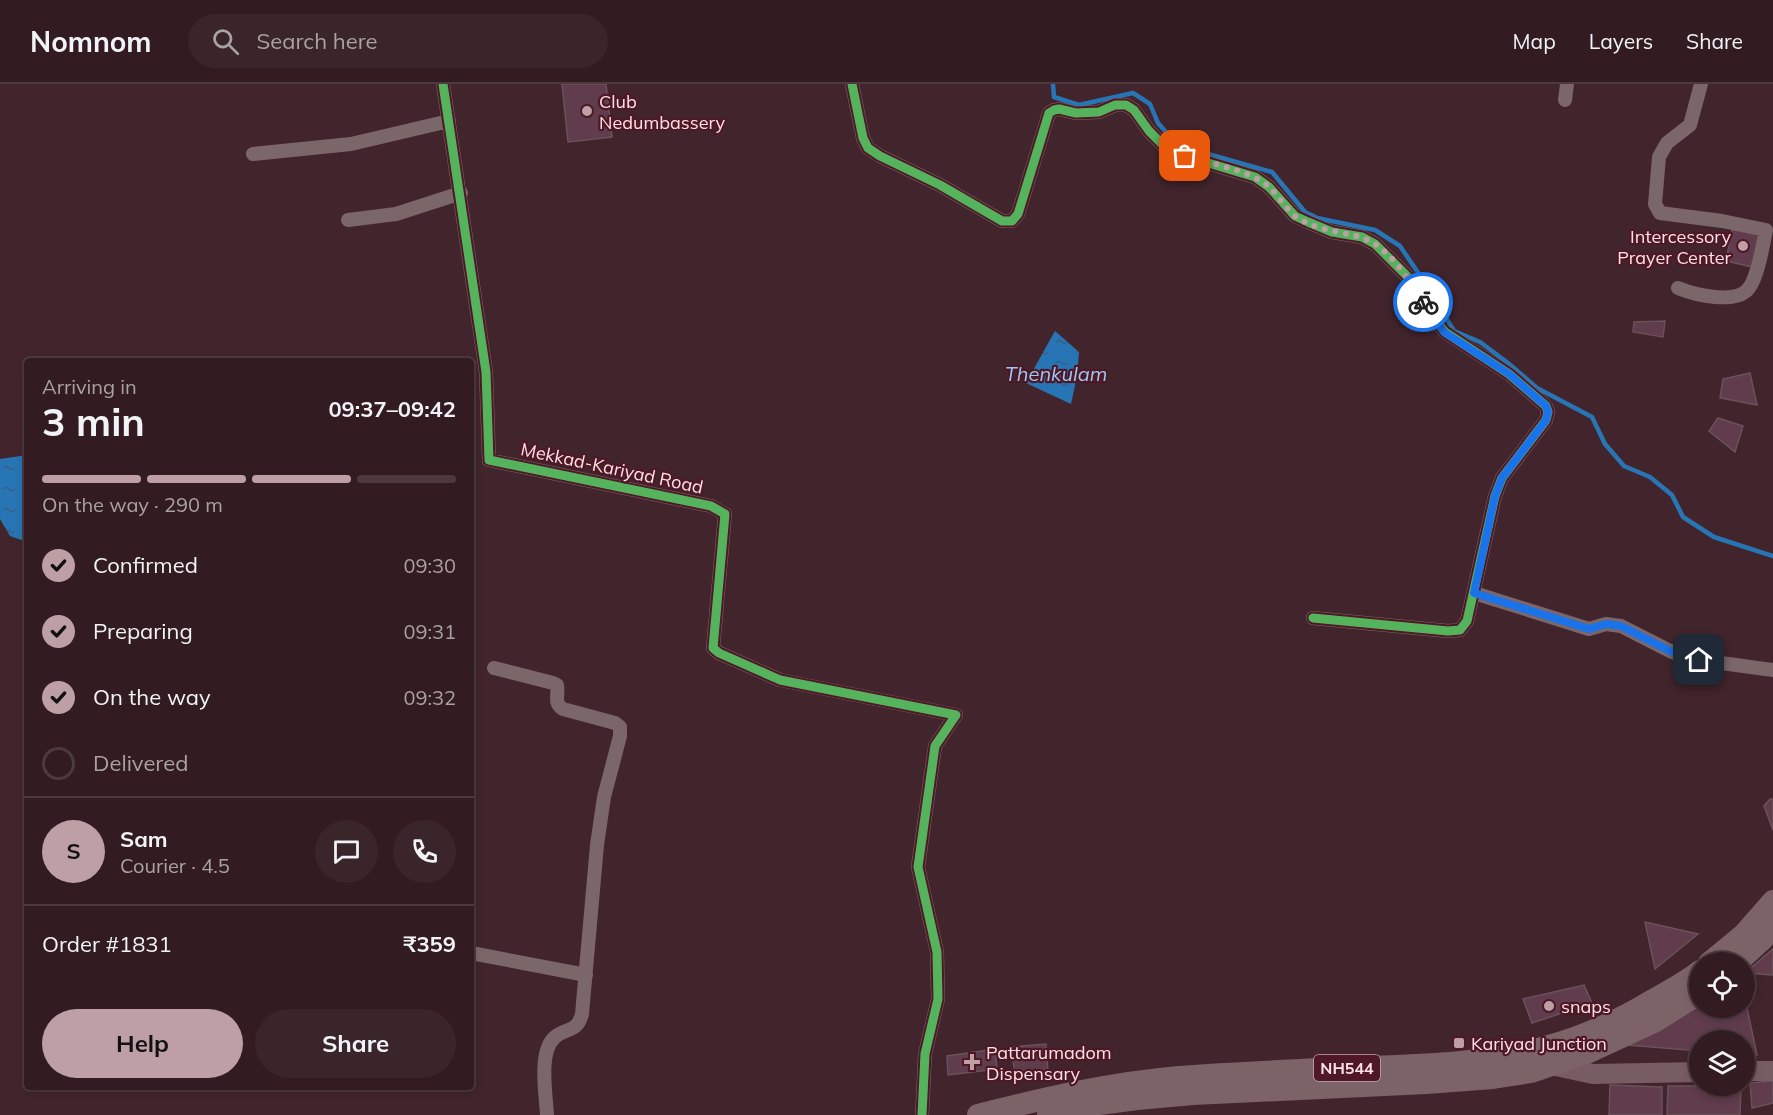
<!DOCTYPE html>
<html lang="en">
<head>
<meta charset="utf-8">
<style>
  body { margin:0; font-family:Mulish,sans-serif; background:#3a252a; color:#f1f3f6; height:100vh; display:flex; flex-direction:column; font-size:22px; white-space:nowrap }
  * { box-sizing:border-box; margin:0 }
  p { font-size:20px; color:#a8a1a5 }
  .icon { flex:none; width:33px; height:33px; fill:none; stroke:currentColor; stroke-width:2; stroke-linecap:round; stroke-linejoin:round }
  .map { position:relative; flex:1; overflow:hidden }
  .panel { position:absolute; left:24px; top:274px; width:450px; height:732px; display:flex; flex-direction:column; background:#321c21; border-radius:6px; box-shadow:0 3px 9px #0003,0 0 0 2px #4d3a3f }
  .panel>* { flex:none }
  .controls { position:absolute; left:1689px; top:868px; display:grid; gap:12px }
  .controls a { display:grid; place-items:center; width:66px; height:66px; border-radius:50%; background:#321c21; box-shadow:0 3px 9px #0003,0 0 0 2px #4d3a3f; font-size:30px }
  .pin { position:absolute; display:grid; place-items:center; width:51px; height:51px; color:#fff; margin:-26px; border-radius:12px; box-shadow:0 3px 9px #0006 }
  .courier { position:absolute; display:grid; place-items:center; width:60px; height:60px; margin:-30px; border:4px solid #1a73e8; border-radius:50%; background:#fff; color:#222; box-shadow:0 2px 8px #0007 }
  .overview em { font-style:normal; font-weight:700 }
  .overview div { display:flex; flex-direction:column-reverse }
  .overview { display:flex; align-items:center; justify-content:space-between; height:102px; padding:0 18px }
  h1 { font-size:39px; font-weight:700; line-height:45px }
  .bar { display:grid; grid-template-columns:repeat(4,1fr); gap:9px 6px; align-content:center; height:72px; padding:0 18px }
  .bar i { height:8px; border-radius:4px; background:#4d3a3f }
  .bar .selected { background:#bd9fa5 }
  .bar p { grid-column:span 4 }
  .line { display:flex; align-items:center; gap:15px; padding:0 18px; border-top:2px solid #4d3a3f }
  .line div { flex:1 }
  .round { display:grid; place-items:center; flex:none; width:63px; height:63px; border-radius:32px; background:#3a252a }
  ol { padding:0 18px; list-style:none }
  li { display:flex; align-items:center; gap:18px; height:66px }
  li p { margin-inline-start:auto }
  li .icon { padding:6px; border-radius:50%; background:#bd9fa5; color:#111; stroke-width:4 }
  li:last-child { color:#a8a1a5 }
  li i { width:33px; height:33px; border:3px solid #4d3a3f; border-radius:50% }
  .primary-button { display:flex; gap:12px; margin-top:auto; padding:12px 18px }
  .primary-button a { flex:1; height:69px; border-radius:36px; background:#bd9fa5; color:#111; font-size:24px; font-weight:700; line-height:69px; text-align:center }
  .primary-button a+a { background:#3a252a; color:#f1f3f6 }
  header { display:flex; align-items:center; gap:36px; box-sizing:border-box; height:84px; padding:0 30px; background:#321c21; border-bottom:2px solid #4d3a3f }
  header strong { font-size:28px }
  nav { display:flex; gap:33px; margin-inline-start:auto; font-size:21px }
  .search { width:420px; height:54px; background:#3a252a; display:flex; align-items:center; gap:15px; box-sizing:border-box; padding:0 21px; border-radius:33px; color:#a8a1a5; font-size:22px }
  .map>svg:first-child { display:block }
</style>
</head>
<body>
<header>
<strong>Nomnom</strong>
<div class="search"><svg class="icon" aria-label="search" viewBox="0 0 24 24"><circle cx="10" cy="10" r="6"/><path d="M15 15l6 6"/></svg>Search here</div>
<nav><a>Map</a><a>Layers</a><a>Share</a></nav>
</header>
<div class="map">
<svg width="1773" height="1031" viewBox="0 0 1773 1031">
  <defs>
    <pattern id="water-ripples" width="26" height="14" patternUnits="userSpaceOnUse" patternTransform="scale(1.5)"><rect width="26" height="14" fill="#2775b5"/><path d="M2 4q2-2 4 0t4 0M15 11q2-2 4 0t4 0" fill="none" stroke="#385f83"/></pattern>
  </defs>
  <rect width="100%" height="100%" fill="#42252c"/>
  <!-- water -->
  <path fill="url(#water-ripples)" d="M1055,247L1079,268L1077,292L1071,320L1026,299Z
    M27,371V458L10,452L0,435V375Z"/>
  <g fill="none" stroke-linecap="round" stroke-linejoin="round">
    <!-- stream -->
    <path stroke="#2775b5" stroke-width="4.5" d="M1053,0L1054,13L1079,21L1133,9L1150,20L1158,39L1172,55L1208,70L1272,88L1305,128L1317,134L1375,146L1400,162L1425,199L1454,247L1480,258L1508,279L1537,304L1592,333L1605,360L1624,382L1650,393L1672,411L1683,433L1714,453L1773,472"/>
  </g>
  <!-- building -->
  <path fill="#603c4d" stroke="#6a525a" stroke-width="1.5" d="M562,0H606L612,53L568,58Z
    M1732,146L1760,148L1752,183L1726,177Z
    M1665,237L1663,253L1633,248L1634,238Z
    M1750,289L1757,321L1720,314L1723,295Z
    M1718,334L1743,342L1735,368L1709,347Z
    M1770,715H1773V746L1764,722Z
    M1645,838L1698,850L1655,885Z
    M1773,865V891L1745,889Z
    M1584,901L1592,919L1532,939L1523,915Z
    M1744,910L1757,971L1744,970V957H1700V967L1626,961L1700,917V924H1744Z
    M1046,960L1048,987L1015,990L1011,963Z
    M995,965L997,985L948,991L947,972Z
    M1773,997V1019L1752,1024L1750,999Z
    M1610,1001L1662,1003V1031H1609Z
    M1668,1002H1741L1740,1031H1667Z"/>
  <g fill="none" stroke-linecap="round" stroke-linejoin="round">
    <!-- minor -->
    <path stroke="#7b666a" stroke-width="14" d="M443,0L486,288L489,376L711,422L725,430L713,564L719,569L780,596L956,631L935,662L918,783L937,868L938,915L925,970L922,1031
      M852,0L863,54L868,64L880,72L940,101L1002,137H1012L1018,130L1049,29L1054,26L1059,25L1076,29L1099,28L1115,21H1126L1134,26L1149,47L1162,60L1185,72L1255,93L1269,103L1295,132L1308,138L1332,148L1362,153L1375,160L1407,192L1430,229L1445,248L1509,290L1546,322L1548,328L1546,336L1502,394L1495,412L1467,537L1460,546L1448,547L1313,534
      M1565,16L1567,0
      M253,70L351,60L449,37
      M348,136L396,130L461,109
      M1678,204C1695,211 1737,221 1749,204C1758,192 1763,161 1766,146L1722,137L1660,129L1655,120L1659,73L1667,59L1690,41L1701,0
      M1474,509L1589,545L1606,540L1621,542L1672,568L1699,576L1773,586
      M494,584L553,599L557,601C559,611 553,619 563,625L615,639L620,643V652L604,713L597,761L582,930C577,949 567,943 555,953C538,967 546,1010 547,1031
      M471,869L586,891"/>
    <!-- secondary -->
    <path stroke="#785c63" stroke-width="20" d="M1551,981L1593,990L1700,988
      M1744,987H1773"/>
    <!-- trunk -->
    <path stroke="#7c6368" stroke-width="22" d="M1709,879L1743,851L1773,817
      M1737,879L1761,857L1773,844
      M978,1031C1045,1014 1110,999 1179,993C1242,988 1306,986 1370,983C1429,981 1488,979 1545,963C1583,953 1620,936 1653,916C1669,907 1686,898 1700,887
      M1048,1031L1085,1022L1137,1015L1193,1010L1426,999L1493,994L1531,988L1589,968L1656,937L1700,909"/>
    <!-- cycleway casing -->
    <g stroke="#4f1826" stroke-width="13">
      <path id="cycleway" d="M443,0L486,288L489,376L711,422L725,430L713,564L719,569L780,596L956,631L935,662L918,783L937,868L938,915L925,970L922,1031
        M852,0L863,54L868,64L880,72L940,101L1002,137H1012L1018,130L1049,29L1054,26L1059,25L1076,29L1099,28L1115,21H1126L1134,26L1149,47L1162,60L1185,72L1255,93L1269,103L1295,132L1308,138L1332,148L1362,153L1375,160L1407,192L1430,229L1445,248L1509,290L1546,322L1548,328L1546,336L1502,394L1495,412L1467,537L1460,546L1448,547L1313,534"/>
    </g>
    <!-- cycleway -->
    <use href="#cycleway" stroke="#56b35d" stroke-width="9"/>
  </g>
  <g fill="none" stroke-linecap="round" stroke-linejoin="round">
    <!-- done -->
    <path stroke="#bd9fa5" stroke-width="6" stroke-dasharray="0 10.8" d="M1185,72C1209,79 1248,86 1267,101C1278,110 1284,123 1295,132C1314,146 1338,147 1360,153C1388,161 1409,196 1423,218"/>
    <!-- route -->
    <path stroke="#1a73e8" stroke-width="8" d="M1423,218L1444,248L1509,290L1546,322L1548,328L1546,336L1502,394L1495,412L1474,509L1589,545L1606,540L1621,542L1672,568L1699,576"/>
  </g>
  <!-- markers -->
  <g fill="#bd9fa5" stroke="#4f1826" stroke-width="2">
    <circle cx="587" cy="27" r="6"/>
    <circle cx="1743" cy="162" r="6"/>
    <circle cx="1549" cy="922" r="6"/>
    <rect x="1453" y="953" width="12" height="12" rx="3"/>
    <path d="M969 969h6v6h6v6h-6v6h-6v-6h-6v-6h6z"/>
  </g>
  <g text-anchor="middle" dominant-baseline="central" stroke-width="4.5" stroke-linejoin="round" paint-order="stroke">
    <!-- shield labels -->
    <rect fill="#4f1826" stroke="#caa5ac" stroke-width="1.5" x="1314" y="971" width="66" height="26" rx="4.5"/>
    <g font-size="16" font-weight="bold" fill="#ffe1e6">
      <text x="1347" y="984">NH544</text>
    </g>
    <!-- poi labels -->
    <g font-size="18" fill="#ffe1e6" stroke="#4f1826" text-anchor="start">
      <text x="599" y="17">Club<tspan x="599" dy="21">Nedumbassery</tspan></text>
      <text x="1731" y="152" text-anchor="end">Intercessory<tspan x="1731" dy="21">Prayer Center</tspan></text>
      <text x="1561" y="922">snaps</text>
      <text x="1471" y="959">Kariyad Junction</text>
      <text x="986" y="968">Pattarumadom<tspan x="986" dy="21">Dispensary</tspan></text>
    </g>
    <!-- street labels -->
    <g font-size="18" fill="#ffe1e6" stroke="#4f1826">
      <text transform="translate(612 384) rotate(12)">Mekkad-Kariyad Road</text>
    </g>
    <!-- water labels -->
    <g font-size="20" font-style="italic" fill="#9bcaf6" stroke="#4f1826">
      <text x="1056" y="289">Thenkulam</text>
    </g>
  </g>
</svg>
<div class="controls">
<a><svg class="icon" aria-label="locate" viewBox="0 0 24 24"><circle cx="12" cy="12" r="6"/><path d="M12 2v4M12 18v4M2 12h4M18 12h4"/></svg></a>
<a><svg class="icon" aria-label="layers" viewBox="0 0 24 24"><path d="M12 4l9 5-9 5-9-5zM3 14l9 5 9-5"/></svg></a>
</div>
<div class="pin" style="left:1185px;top:72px;background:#ea580c"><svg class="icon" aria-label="bag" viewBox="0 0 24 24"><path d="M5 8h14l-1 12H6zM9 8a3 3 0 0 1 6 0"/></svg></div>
<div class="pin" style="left:1699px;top:576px;background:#1f2937"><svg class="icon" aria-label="home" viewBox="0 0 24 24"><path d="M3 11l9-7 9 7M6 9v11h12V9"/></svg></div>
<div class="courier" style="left:1423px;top:218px"><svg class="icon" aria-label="bike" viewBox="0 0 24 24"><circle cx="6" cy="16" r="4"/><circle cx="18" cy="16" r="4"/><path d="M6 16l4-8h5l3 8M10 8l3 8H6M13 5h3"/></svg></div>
<section class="panel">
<div class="overview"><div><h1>3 min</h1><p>Arriving in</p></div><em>09:37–09:42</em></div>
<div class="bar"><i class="selected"></i><i class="selected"></i><i class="selected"></i><i></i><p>On the way · 290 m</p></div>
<ol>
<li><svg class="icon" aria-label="check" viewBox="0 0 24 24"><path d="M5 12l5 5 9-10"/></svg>Confirmed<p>09:30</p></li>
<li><svg class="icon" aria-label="check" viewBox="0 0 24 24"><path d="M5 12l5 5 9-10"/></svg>Preparing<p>09:31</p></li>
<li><svg class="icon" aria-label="check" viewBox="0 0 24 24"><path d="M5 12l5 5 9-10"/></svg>On the way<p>09:32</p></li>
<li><i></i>Delivered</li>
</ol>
<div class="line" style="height:108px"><b class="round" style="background:#bd9fa5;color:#111">S</b><div><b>Sam</b><p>Courier · 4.5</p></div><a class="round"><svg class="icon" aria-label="chat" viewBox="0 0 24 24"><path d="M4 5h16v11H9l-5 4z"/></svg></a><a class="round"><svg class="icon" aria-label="phone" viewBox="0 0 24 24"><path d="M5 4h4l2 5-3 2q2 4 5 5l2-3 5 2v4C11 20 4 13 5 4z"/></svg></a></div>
<div class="line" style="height:78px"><div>Order #1831</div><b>₹359</b></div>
<div class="primary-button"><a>Help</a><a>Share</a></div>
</section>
</div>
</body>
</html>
